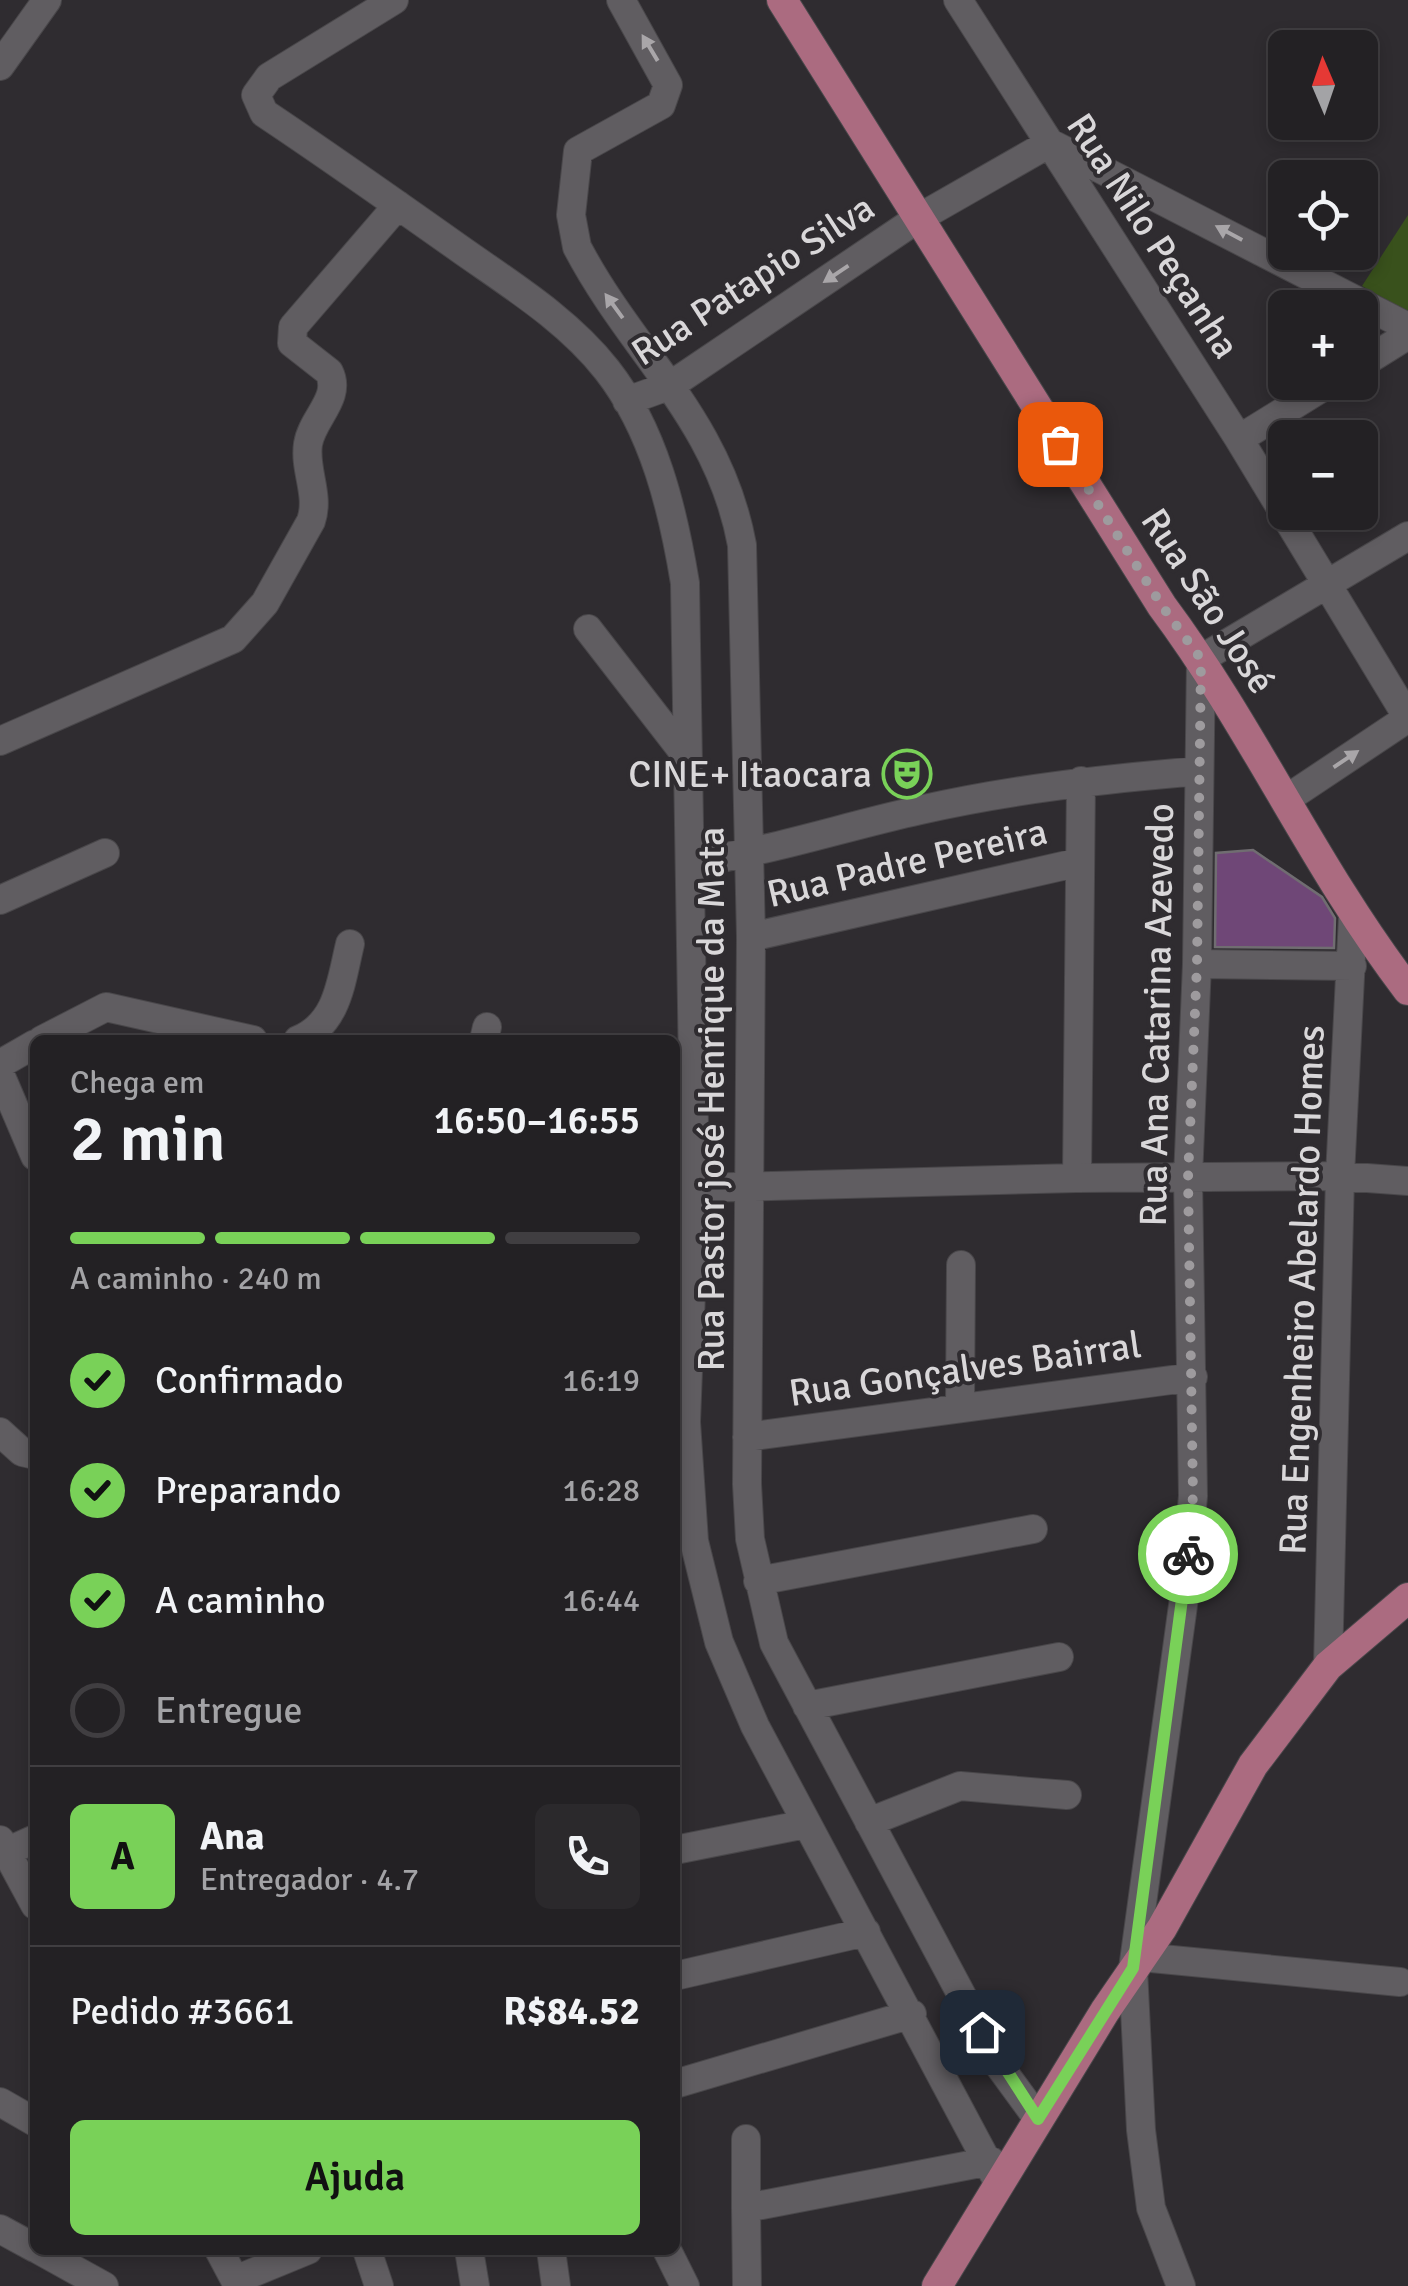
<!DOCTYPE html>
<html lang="pt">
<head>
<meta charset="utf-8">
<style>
  body { margin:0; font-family:Signika,sans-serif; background:#2b292c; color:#f1f3f6; height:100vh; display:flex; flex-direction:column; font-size:38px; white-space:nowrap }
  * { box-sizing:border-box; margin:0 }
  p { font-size:32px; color:#a3a3a6 }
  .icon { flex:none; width:55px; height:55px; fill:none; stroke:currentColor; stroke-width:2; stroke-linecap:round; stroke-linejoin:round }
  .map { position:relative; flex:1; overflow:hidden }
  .side { position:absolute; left:30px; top:1035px; width:650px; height:1220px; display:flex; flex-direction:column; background:#232124; border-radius:15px; box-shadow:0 5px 15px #0003,0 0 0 2px #403e41 }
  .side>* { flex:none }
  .needle { width:65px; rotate:358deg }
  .buttons { position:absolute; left:1268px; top:30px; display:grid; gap:20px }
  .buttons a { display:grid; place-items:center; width:110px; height:110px; border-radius:15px; background:#232124; box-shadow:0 5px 15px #0003,0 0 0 2px #403e41; font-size:50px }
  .pin { position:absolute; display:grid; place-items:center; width:85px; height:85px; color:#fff; margin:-42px; border-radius:20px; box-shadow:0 5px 15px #0006 }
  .courier { position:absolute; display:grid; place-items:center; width:100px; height:100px; margin:-50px; border:8px solid #79d158; border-radius:50%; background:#fff; color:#222; box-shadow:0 2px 12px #0007 }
  .overview em { font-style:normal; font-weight:600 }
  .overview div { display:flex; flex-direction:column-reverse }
  .overview { display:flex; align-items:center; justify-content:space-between; height:170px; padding:0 40px }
  h1 { font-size:65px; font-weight:600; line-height:75px }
  .bar { display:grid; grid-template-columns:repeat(4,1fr); gap:15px 10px; align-content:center; height:120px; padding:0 40px }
  .bar i { height:12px; border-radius:8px; background:#403e41 }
  .bar .on { background:#79d158 }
  .bar p { grid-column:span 4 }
  .line { display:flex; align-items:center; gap:25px; padding:0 40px; border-top:2px solid #403e41 }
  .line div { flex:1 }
  .round { display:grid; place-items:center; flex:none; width:105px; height:105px; border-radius:15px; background:#2b292c }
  ol { padding:0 40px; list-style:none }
  li { display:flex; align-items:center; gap:30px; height:110px }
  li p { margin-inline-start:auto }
  li .icon { padding:10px; border-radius:50%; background:#79d158; color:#111; stroke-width:4 }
  li:last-child { color:#a3a3a6 }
  li i { width:55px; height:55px; border:5px solid #403e41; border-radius:50% }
  .cta { display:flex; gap:20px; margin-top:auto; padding:20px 40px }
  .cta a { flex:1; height:115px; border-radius:15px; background:#79d158; color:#111; font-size:40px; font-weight:600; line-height:115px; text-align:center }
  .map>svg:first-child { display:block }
</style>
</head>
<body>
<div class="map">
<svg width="1408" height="2286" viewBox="0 0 1408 2286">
  <rect width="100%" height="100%" fill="#2f2c30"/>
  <!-- green -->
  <path fill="#39511c" d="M1408,215V312L1362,286Z"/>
  <!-- building -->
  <path fill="#6f4777" stroke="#706d71" stroke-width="2.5" d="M1253,850L1322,897L1335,918L1334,948L1215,947L1216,853Z"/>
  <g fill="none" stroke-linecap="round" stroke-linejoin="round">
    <!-- minor casing -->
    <g stroke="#49474a" stroke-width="30">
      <path id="minor" d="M394,0L269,77L256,95L264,113C330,157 395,203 460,249C511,285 568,320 607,370C654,430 673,510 685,583L695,1188L686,1422L694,1541L719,1642L755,1726L998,2182
        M621,0L668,85L661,105L578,151L571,215L577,247C633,354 719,419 742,545L751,937L747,1484L750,1539L774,1643L1000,2067L1038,2119
        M958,0L1239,439L1408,718L1285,800
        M0,66L47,0
        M1360,365L1408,335
        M627,401L671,385L917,219L1050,143L1408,327
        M1239,439L1331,382
        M588,629L688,758
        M0,741L233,639L265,603L311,521C320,495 304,470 308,444C312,418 342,398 329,372L292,343L293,327L398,205
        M690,863C769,852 843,827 920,810C1013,789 1104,779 1199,771
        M0,900L105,853
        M751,937L1080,862
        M1197,964L1352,966
        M42,1040L106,1007L253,1040
        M298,1040C338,1024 341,981 350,944
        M484,1040L487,1027
        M0,1064L35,1044
        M0,1074L35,1156
        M1077,1178L1081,781
        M695,1188L1077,1178L1340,1176L1408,1181
        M960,1406L961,1265
        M0,1432L22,1452L35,1455
        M747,1437L1193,1377
        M758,1581L1033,1529
        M1328,1666L1340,1176L1353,917
        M807,1706L1059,1657
        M869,1822L960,1786L1067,1795
        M0,1840L35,1905
        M675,1850L806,1824
        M6,1852L35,1839
        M1141,1957L1400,1982
        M675,1976L866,1932
        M675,2084L912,2014
        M0,2102L35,2122
        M746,2208V2139
        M0,2229L35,2248
        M39,2250L104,2286
        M219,2250L235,2280
        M367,2250L379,2286
        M469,2250L475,2286
        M551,2250L556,2286
        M667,2250L685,2286
        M238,2286L235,2280L308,2250
        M747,2286L746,2208L991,2161
        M1181,2286L1151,2208L1141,2130L1133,1969L1184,1598L1193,1496L1188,1178L1197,964L1201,659L1408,536"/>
    </g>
    <!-- major casing -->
    <g stroke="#49474a" stroke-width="32">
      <path id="major" d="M782,0L1162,606C1253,728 1315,869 1408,990
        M937,2286L1105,2011L1162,1928L1253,1765L1328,1666L1408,1598"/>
    </g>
    <!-- minor -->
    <use href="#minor" stroke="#605d61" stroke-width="28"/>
    <!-- major -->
    <use href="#major" stroke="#ab6b80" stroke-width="30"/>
  </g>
  <!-- one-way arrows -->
  <defs><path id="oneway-solid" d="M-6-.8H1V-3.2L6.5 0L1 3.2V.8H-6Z" transform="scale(2.5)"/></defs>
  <g fill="#a9a6a9">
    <use href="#oneway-solid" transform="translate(650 48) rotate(-121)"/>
    <use href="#oneway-solid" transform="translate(1229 233) rotate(-152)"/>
    <use href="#oneway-solid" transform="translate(836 274) rotate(146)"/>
    <use href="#oneway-solid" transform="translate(614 306) rotate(-126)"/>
    <use href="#oneway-solid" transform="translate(1346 759) rotate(-34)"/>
  </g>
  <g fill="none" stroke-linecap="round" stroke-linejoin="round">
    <!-- done -->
    <path stroke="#9e9b9e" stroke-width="10" stroke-dasharray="0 18" d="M1060,444L1162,606L1201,659L1197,964L1188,1178L1193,1496L1188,1554"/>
    <!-- route -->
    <path stroke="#79d158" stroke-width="12" d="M982,2032L1038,2119L1133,1968L1188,1554"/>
  </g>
  <!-- icons -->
  <defs>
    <g id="theatre-ring" transform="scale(2.5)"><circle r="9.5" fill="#2f2c30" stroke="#79d158" stroke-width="1.5"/><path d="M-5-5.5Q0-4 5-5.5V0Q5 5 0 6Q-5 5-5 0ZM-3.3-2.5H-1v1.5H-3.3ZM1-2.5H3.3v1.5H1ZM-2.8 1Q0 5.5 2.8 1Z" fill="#79d158"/></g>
  </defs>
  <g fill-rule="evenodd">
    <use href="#theatre-ring" x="907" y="774"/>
  </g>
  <g text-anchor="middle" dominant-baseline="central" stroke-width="8" stroke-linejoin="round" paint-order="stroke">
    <!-- street labels -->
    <g font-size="38" fill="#d9d7d9" stroke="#2f2c30">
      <text transform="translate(1153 236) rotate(57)">Rua Nilo Peçanha</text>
      <text transform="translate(753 280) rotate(-33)">Rua Patapio Silva</text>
      <text transform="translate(1208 601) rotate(57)">Rua São José</text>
      <text transform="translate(907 863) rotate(-13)">Rua Padre Pereira</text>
      <text transform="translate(1157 1015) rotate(-89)">Rua Ana Catarina Azevedo</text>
      <text transform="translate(711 1099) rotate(-90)">Rua Pastor josé Henrique da Mata</text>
      <text transform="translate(1302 1290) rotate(-88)">Rua Engenheiro Abelardo Homes</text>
      <text transform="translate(965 1369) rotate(-8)">Rua Gonçalves Bairral</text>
    </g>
    <!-- poi labels -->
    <g font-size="38" fill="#d9d7d9" stroke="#2f2c30" text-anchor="end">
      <text x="872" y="774">CINE+ Itaocara</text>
    </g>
  </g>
</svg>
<div class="buttons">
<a><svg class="needle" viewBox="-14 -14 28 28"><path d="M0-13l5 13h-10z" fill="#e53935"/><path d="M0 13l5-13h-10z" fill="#a3a3a6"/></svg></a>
<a><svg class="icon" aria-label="locate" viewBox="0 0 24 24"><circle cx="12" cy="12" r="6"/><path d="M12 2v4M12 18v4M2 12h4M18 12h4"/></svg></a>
<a>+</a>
<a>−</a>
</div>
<div class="pin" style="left:1060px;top:444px;background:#ea580c"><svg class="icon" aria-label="bag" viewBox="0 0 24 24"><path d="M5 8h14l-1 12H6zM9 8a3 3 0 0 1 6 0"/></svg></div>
<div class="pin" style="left:982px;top:2032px;background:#1f2937"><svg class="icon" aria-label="home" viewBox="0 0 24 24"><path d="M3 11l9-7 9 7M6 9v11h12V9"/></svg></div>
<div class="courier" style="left:1188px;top:1554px"><svg class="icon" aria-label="bike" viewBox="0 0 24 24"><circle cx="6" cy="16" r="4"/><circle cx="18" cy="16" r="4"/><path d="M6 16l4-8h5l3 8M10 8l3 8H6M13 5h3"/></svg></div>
<section class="side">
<div class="overview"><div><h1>2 min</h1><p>Chega em</p></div><em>16:50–16:55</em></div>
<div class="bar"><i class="on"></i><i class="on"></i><i class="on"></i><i></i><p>A caminho · 240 m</p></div>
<ol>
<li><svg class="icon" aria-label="check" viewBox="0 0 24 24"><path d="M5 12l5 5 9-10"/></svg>Confirmado<p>16:19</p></li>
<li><svg class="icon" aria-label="check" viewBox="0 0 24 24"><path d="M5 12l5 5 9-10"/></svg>Preparando<p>16:28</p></li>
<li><svg class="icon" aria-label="check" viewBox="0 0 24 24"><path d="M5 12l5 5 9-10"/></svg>A caminho<p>16:44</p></li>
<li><i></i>Entregue</li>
</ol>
<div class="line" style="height:180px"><b class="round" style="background:#79d158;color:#111">A</b><div><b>Ana</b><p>Entregador · 4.7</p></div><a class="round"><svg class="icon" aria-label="phone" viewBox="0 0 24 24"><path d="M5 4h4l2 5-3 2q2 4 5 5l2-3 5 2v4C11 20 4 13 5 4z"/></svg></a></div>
<div class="line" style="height:130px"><div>Pedido #3661</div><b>R$84.52</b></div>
<div class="cta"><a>Ajuda</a></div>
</section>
</div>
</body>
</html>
